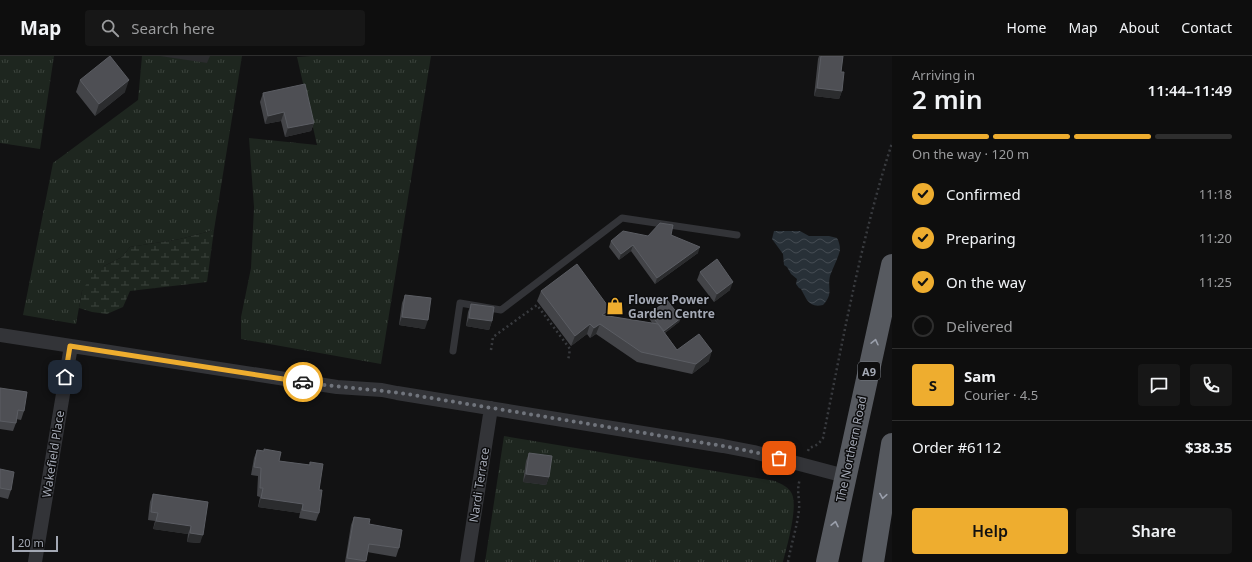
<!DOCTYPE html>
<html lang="en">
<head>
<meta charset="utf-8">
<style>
  body { margin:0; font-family:"Noto Sans",sans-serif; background:#171717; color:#f1f3f6; height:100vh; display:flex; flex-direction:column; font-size:15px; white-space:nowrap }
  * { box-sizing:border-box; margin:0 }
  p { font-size:13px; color:#9b9c9e }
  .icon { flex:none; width:22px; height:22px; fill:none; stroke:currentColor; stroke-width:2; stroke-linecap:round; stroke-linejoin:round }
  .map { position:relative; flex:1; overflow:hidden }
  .sheet { display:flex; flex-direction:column; background:#0e0e0e; width:360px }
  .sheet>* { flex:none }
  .scale { position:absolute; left:12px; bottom:10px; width:46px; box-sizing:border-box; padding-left:4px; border:2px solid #a3a8b4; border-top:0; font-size:11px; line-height:14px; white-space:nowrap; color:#a3a8b4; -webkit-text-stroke:3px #0d0d0e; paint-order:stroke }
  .pin { position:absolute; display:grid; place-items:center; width:34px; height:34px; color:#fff; margin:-17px; border-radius:8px; box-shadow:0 2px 6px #0006 }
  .courier { position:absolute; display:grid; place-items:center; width:40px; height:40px; margin:-20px; border:3px solid #eead2f; border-radius:50%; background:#fff; color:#222; box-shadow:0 1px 5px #0007 }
  .head em { font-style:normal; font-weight:600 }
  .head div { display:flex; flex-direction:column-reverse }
  .head { display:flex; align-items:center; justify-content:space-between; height:68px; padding:0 20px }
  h1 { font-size:26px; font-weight:600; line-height:30px }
  .bar { display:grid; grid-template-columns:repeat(4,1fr); gap:6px 4px; align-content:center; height:48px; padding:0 20px }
  .bar i { height:5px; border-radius:3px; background:#2e2e2e }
  .bar .selected { background:#eead2f }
  .bar p { grid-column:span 4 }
  .line { display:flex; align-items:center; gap:10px; padding:0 20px; border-top:1px solid #2e2e2e }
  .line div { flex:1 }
  .round { display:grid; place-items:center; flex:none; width:42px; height:42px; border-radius:4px; background:#171717 }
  ol { padding:0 20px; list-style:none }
  li { display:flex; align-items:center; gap:12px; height:44px }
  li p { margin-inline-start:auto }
  li .icon { padding:4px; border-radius:50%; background:#eead2f; color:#111; stroke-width:4 }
  li:last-child { color:#9b9c9e }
  li i { width:22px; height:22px; border:2px solid #2e2e2e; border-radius:50% }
  .primary-button { display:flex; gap:8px; margin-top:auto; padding:8px 20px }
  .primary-button a { flex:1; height:46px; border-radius:4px; background:#eead2f; color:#111; font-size:16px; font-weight:600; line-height:46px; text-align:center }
  .primary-button a+a { background:#171717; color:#f1f3f6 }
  header { display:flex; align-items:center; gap:24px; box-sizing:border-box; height:56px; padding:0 20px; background:#0e0e0e; border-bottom:1px solid #2e2e2e }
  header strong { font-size:19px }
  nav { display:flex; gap:22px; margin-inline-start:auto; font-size:14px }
  .search { width:280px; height:36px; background:#171717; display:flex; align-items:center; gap:10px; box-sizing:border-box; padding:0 14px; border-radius:4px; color:#9b9c9e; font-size:15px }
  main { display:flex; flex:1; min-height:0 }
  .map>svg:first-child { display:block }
</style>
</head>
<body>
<header>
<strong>Map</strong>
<div class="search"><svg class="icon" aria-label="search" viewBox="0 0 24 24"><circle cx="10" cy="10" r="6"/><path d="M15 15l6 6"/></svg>Search here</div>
<nav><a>Home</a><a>Map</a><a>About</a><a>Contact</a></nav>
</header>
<main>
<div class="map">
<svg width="892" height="506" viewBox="0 0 892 506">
  <defs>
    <pattern id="grass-tufts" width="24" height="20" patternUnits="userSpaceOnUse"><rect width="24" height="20" fill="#1e261f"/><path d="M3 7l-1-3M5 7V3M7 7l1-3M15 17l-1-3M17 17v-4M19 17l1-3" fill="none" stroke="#3c433d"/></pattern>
    <pattern id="wetland-marsh" width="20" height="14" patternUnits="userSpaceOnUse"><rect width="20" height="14" fill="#1e261f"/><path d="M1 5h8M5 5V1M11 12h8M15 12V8" fill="none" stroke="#3c433d"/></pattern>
    <pattern id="water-waves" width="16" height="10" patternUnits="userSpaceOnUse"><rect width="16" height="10" fill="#283037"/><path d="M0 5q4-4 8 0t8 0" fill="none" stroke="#444b52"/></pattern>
  </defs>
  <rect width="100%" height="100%" fill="#121213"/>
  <!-- grass -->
  <path fill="url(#grass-tufts)" d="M0,0H54L40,93L0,87Z
    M142,0H242L214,174L180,183L130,191L122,201L104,210L82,235L76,268L23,259L53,107L138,44Z
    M311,0H431L381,308L241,283V261L251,212L254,151L249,82L317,89L297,1Z
    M504,380L775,425C781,428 789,431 792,438C798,452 787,490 783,506H485Z"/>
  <!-- wetland -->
  <path fill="url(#wetland-marsh)" d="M214,174L207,226L130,235L123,251L107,258L92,256L79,252L82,235L92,219L104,210L122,201L130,191L180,183Z"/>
  <!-- water -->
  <path fill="url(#water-waves)" d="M774,175H800L809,180H829L837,182C839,186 840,189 840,194C838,203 833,211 830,220C827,233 834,237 823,249C809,252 807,244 801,233L799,232L796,228L797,223L791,218L787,211L784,209L783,198L772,183Z"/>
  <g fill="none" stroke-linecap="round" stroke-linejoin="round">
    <!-- path -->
    <path stroke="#393b3f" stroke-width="2.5" stroke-dasharray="2 3" stroke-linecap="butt" d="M491,294L493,281L537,249L570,293L568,305
      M808,395L809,392C816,390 819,388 823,382C843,283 861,183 892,87
      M788,506C791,489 797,471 799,454C800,441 796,436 800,423"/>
    <!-- service -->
    <path stroke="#333438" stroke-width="7" d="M453,295L460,247L501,254L622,162L737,179"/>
    <!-- minor -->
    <path stroke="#333438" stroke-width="14" d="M0,279L337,331L382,334L397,337L723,390L754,396L845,420
      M35,506L71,290
      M467,506L491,352"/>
    <!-- trunk -->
    <path stroke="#575a60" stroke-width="22" d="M827,506L892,209
      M873,506L892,388"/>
  </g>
  <!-- wall -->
  <path fill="#434448" d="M819,0H843L841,16L842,35L839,43L814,40L818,3Z
    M80,24L125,36L95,60L76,36Z
    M263,37L314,67L311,75L285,81L281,65L265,68L260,46Z
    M671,179L698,197L655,228L631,195L619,204L609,191L611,185L648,180Z
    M700,216L730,234L714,246L697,224Z
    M541,235L610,253L608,260L652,267L649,262L650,258L681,262L679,266L665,277L677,294L709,305L692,318L637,306L596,278L590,282L587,278L571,290L537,245Z
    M405,239L425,273L399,269L402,247Z
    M471,248L492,265L489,274L466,270L468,256Z
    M0,332L24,355L21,364L16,363V367L13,375L0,373Z
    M257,394L279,405L309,409L310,406L319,434V457L316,465L299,462L300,457L258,451L260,441L257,440L258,420L251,419L254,402Z
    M529,397L549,421L546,429L523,426L526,405Z
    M0,413L11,434L8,443L0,441Z
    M153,438L208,446L200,487L187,486L188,478L153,473L155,465L148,464L150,446Z
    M354,461L369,468L399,492L396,501L367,496L365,506H345L351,469Z"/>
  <!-- shaded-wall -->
  <path fill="#2b2c2e" d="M160,0H210L207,7Z
    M129,24L125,36L95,60L99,48Z
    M817,32L842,35L839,43L814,40Z
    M284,56L281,65L265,68L268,60Z
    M314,67L311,75L285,81L288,72Z
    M633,189L631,195L619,204L621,198Z
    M700,191L698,197L655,228L657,222Z
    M733,226L730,234L714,246L717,238Z
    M610,253L607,263L602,259Z
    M402,261L428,264L425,273L399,269Z
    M469,262L492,265L489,274L466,270Z
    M681,262L679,266L662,279L664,275Z
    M590,268L587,278L571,290L575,280Z
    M600,268L596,278L590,282L594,272Z
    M712,295L709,305L692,318L696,308Z
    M526,418L549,421L546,429L523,426Z
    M261,442L303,448L300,457L258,451Z
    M156,465L191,470L188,478L153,473Z
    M190,477L203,479L200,487L187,486Z"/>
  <!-- building -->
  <path fill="#4e4f54" stroke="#5b5d63" d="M110,0L129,24L99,48L80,24Z
    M821,0H843L841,16H844L842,35L817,32Z
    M305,28L314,67L288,72L284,56L268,60L263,37Z
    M660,167L673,169L671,179L700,191L657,222L633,189L621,198L611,185L623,175L648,180Z
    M717,203L733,226L717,238L700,216Z
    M577,208L610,253L602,259L658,268L677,294L699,278L712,295L696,308L641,296L600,268L594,272L590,268L575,280L541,235Z
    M405,239L431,242L428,264L402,261Z
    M667,244L681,262L664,275L650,258Z
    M471,248L494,251L492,265L469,262Z
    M0,332L27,336L24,355L18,354L16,367L0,365Z
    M264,393L281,396L279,405L310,409V406L323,408L319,434H322L319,457L302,454L303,448L261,442L263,432H260L261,412L254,411L257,394L264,395Z
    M529,397L552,400L549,421L526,418Z
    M0,413L14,416L11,434L0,432Z
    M153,438L208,446L203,479L190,477L191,470L156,465L158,457L151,456Z
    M354,461L370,463L369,468L402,474L399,492L369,488L366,505L347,502Z"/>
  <!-- one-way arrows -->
  <defs><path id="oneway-chevron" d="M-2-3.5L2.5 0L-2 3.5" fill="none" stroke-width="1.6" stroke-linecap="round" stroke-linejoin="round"/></defs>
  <g stroke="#9ba0ac">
    <use href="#oneway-chevron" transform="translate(875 286) rotate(-77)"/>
    <use href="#oneway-chevron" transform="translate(883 440) rotate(99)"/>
    <use href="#oneway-chevron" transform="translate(835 468) rotate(-78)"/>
  </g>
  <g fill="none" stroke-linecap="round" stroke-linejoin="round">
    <!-- done -->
    <path stroke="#70747c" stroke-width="4" stroke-dasharray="0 7.2" d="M303,326C340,332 376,333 413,339L723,390L754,396L779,402"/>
    <!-- route -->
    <path stroke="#eead2f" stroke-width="5" d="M65,321L70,290L303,326"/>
  </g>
  <!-- icons -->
  <defs>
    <g id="shop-bare" transform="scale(1.38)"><path d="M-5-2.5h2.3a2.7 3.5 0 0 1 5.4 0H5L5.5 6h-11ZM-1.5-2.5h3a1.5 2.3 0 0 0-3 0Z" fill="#eead2f" stroke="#0d0d0e" stroke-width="2.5" paint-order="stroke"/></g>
  </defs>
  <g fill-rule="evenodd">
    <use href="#shop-bare" x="615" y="250"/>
  </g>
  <g text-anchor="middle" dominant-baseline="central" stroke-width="3" stroke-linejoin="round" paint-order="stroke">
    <!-- shield labels -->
    <rect fill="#0d0d0e" stroke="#767a82" stroke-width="1" x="858" y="306" width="22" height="18" rx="3"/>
    <g font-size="11" font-weight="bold" fill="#a3a8b4">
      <text x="869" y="315">A9</text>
    </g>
    <!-- poi labels -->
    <g font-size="12" font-weight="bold" fill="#a3a8b4" stroke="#0d0d0e" text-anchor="start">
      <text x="628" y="243">Flower Power<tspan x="628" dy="14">Garden Centre</tspan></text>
    </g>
    <!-- street labels -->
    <g font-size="12" fill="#a3a8b4" stroke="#0d0d0e">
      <text transform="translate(851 393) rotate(-78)">The Northern Road</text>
      <text transform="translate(53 398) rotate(-81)">Wakefield Place</text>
      <text transform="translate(479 429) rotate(-81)">Nardi Terrace</text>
    </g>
  </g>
</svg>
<div class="scale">20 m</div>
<div class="pin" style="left:779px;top:402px;background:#ea580c"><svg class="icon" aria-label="bag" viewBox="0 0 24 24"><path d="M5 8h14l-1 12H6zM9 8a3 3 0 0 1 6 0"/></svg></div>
<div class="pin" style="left:65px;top:321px;background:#1f2937"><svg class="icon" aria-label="home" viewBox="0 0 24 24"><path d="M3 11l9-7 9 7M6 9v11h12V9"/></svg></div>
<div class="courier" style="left:303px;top:326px"><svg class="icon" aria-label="car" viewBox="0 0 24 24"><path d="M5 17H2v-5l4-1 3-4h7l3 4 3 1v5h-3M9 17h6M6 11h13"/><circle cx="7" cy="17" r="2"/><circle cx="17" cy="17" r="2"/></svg></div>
</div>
<section class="sheet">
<div class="head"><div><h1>2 min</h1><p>Arriving in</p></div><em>11:44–11:49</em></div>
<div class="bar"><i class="selected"></i><i class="selected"></i><i class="selected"></i><i></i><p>On the way · 120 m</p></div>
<ol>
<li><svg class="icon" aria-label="check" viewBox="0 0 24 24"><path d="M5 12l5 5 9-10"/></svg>Confirmed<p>11:18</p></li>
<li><svg class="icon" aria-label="check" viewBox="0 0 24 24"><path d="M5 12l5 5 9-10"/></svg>Preparing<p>11:20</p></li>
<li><svg class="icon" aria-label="check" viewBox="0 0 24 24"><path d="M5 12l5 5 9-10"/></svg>On the way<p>11:25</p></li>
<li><i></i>Delivered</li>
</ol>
<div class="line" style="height:72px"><b class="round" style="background:#eead2f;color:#111">S</b><div><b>Sam</b><p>Courier · 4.5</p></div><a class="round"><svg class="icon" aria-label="chat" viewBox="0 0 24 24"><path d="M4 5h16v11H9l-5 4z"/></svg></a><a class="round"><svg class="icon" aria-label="phone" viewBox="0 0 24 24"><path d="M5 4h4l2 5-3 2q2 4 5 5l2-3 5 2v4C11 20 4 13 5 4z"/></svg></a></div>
<div class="line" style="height:52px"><div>Order #6112</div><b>$38.35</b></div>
<div class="primary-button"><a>Help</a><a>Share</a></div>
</section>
</main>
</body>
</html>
